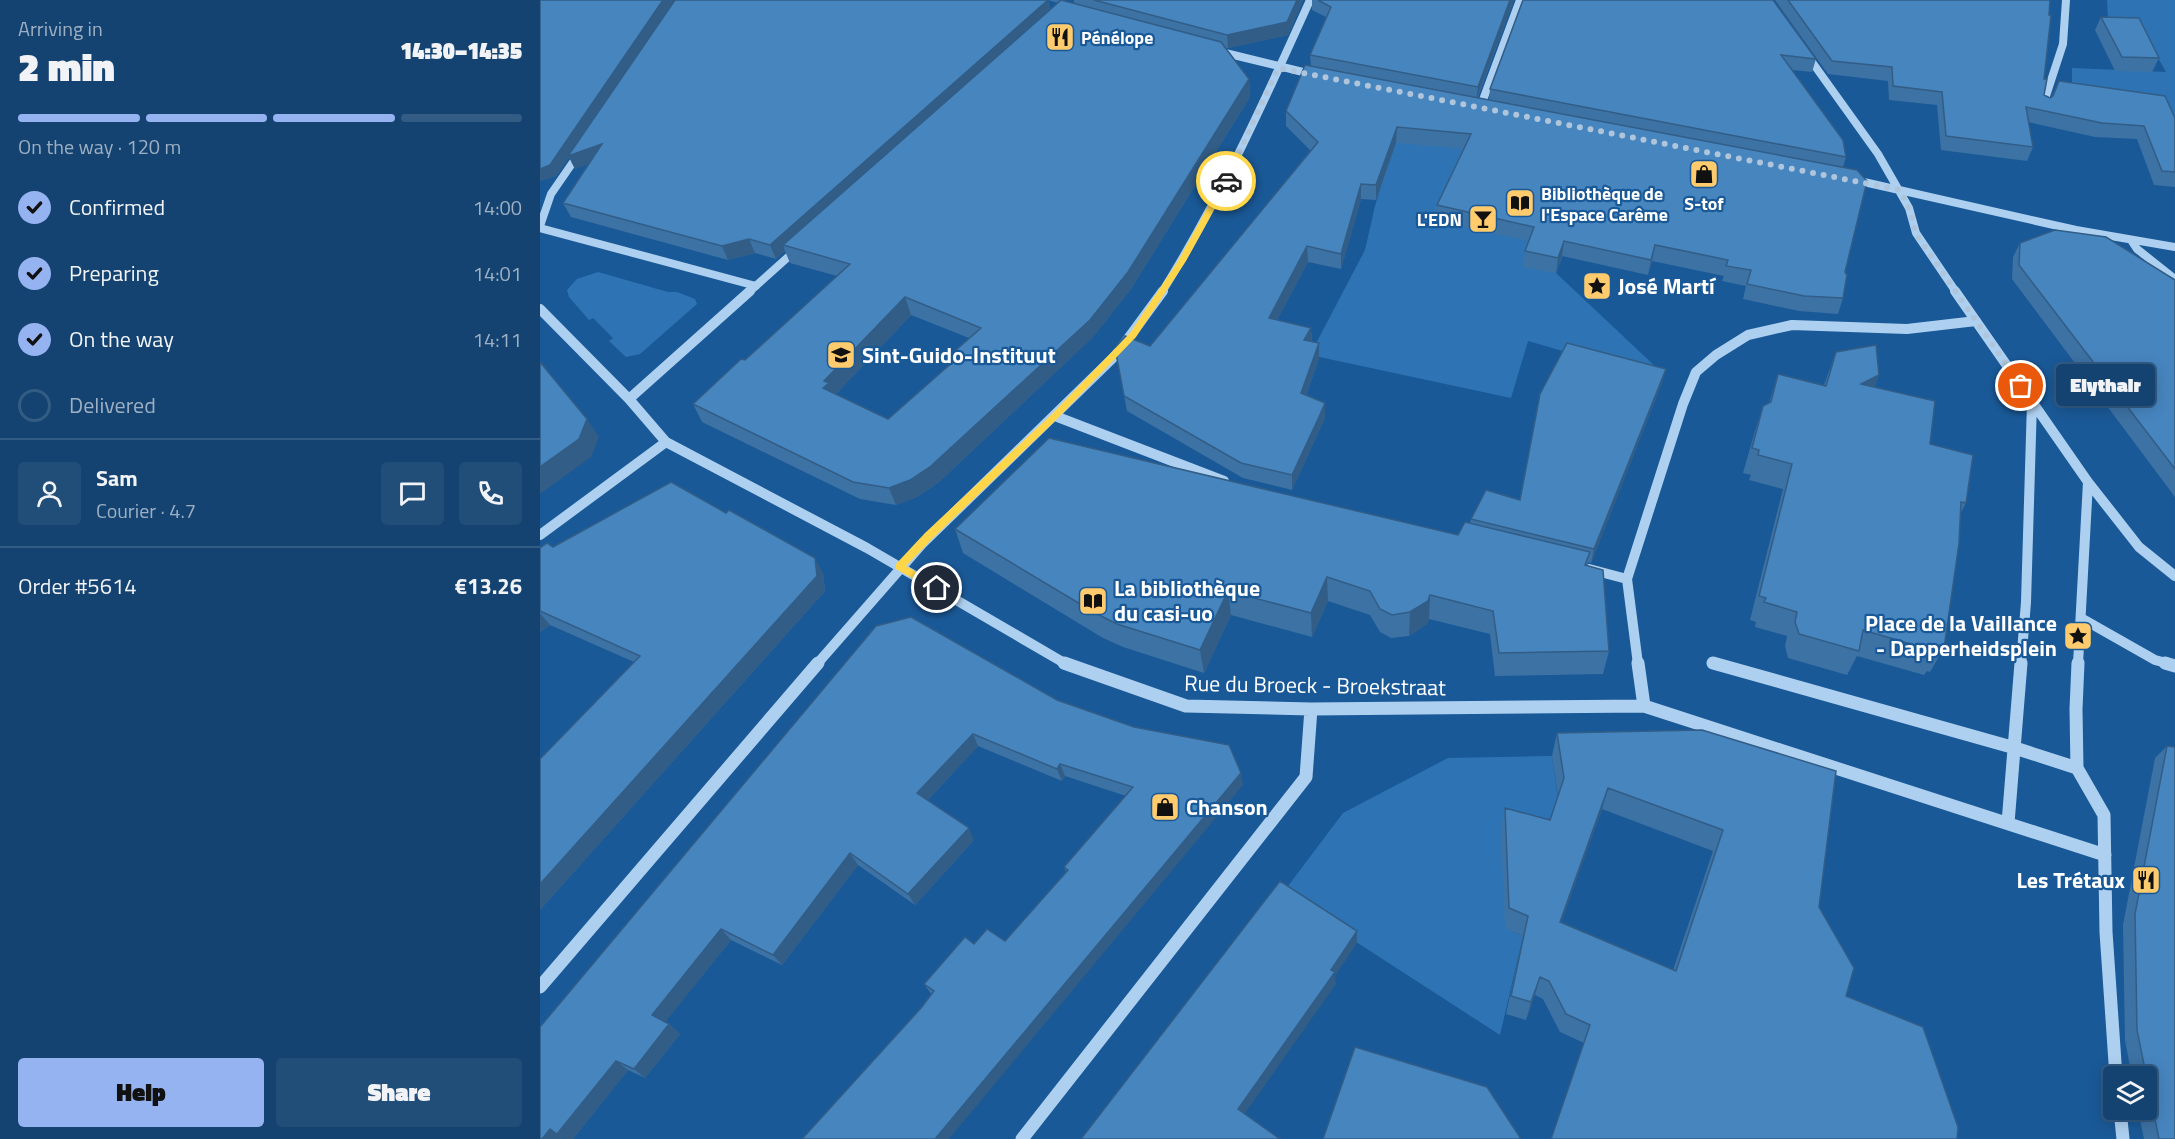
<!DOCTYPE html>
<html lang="en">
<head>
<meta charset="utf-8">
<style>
  body { margin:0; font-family:"Titillium Web",sans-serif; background:#214e79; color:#f1f3f6; height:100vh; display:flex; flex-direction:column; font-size:22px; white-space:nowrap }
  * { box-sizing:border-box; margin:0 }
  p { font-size:20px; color:#9db0c3 }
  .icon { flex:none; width:33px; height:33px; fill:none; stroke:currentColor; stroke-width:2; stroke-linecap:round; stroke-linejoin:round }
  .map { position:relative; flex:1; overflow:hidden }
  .details { display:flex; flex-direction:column; background:#144371; width:540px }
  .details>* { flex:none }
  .buttons { position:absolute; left:1563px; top:1066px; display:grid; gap:12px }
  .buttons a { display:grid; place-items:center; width:54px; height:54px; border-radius:6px; background:#144371; box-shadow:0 3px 15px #0003,0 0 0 2px #335c84; font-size:30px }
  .pin { position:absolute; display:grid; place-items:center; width:51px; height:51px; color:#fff; margin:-26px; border:3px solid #fff; border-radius:50%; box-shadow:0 2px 6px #0007 }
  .courier { position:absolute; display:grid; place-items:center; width:60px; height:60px; margin:-30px; border:4px solid #ffd54a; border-radius:50%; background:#fff; color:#222; box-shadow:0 2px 8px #0007 }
  .bubble { position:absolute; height:42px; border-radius:6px; background:#144371; box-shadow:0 3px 15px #0003,0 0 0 2px #335c84; font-size:20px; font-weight:800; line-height:42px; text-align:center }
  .head em { font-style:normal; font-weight:800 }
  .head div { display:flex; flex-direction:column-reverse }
  .head { display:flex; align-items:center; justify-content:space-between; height:102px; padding:0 18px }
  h1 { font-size:39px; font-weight:800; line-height:45px }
  .bar { display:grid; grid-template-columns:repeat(4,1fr); gap:9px 6px; align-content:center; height:72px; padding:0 18px }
  .bar i { height:8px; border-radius:4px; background:#335c84 }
  .bar .active { background:#95b2f1 }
  .bar p { grid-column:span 4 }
  .line { display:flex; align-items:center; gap:15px; padding:0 18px; border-top:2px solid #335c84 }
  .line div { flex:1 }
  .round { display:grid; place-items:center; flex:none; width:63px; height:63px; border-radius:6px; background:#214e79 }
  ol { padding:0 18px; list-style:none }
  li { display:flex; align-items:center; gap:18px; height:66px }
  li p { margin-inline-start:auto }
  li .icon { padding:6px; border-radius:50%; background:#95b2f1; color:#111; stroke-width:4 }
  li:last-child { color:#9db0c3 }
  li i { width:33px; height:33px; border:3px solid #335c84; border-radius:50% }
  .button { display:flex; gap:12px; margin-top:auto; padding:12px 18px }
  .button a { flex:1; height:69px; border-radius:6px; background:#95b2f1; color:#111; font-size:24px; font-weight:800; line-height:69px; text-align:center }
  .button a+a { background:#214e79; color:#f1f3f6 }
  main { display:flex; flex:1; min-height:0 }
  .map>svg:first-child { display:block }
</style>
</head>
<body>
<main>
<section class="details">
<div class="head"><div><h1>2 min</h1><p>Arriving in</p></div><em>14:30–14:35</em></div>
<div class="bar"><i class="active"></i><i class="active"></i><i class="active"></i><i></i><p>On the way · 120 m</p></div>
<ol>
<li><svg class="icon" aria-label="check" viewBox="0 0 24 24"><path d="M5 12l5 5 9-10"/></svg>Confirmed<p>14:00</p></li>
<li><svg class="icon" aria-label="check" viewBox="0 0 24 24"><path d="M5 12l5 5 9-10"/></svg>Preparing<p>14:01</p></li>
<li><svg class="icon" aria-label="check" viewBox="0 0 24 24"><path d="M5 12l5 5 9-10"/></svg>On the way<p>14:11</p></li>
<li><i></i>Delivered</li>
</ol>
<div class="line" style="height:108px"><a class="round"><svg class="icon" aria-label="person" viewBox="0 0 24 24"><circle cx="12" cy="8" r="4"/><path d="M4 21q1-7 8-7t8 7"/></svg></a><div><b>Sam</b><p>Courier · 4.7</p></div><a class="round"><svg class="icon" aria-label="chat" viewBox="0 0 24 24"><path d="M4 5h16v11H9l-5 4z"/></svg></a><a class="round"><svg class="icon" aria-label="phone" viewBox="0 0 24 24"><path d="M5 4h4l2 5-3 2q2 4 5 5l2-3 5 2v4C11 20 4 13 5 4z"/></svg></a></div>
<div class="line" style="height:78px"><div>Order #5614</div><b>€13.26</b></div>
<div class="button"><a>Help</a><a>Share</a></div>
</section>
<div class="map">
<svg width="1635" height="1139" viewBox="0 0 1635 1139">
  <rect width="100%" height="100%" fill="#1a5997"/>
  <!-- green -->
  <path fill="#2e74b4" d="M1567,0H1635V148L1532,98V68L1626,72L1610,44L1569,42Z
    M854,142L940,150L1023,255L1016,273L1118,369L1113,377L988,341L971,398L770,355L825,250L835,206Z
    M58,272L128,292H137L155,299L157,304L100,354L86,357L69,341L73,338L53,318L49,320L29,297L27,290L37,279Z
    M1012,756L1019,806L972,931L983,936L960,1035L742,894L803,813L908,758Z"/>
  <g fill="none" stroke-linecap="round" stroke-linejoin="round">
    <!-- minor-far2 -->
    <path stroke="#aed0f0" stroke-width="8" d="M677,51L775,75
      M1267,55L1338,154L1369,208L1376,233L1416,292
      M1503,105L1523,44L1526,0
      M940,108L980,0
      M1315,180L1536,230L1635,247
      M0,226L11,194L40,152
      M0,228L216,286
      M1591,240L1597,249L1635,279
      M209,292L257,249
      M622,292C680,199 725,100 770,0"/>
    <!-- minor-far1 -->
    <path stroke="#aed0f0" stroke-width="10" d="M1415,291L1548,482L1599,547L1635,576
      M0,309L89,399L126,442L327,548L526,664
      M89,399L210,291
      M515,416L684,481
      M0,535L126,442
      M1049,569L1087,579
      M1541,618L1615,660L1630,664
      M1173,663L1178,664
      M277,664L382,544L576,355L623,291
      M1098,664L1087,579L1143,404L1156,372L1176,355L1208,335L1252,325L1367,329L1436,321
      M1481,664L1486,602L1492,402
      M1538,664L1548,482"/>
    <!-- minor -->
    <path stroke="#aed0f0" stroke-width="13" d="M524,663L646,706L771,709L1104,706L1565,855
      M1098,663L1104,706
      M1173,663L1475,748L1537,768
      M1538,663L1536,709L1537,768L1564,815L1566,932L1576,1077
      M1625,663L1635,666
      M1468,823L1481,663
      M0,987L278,663
      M1580,1110L1583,1139
      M482,1139L766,777L771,709"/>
  </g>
  <!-- wall -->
  <path fill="#3d72a4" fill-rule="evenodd" d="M0,0H525L524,1L534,3V0H763L748,35L688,48H685L709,79L710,97L591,289L553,337L398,483L377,497L356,505L320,499L162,422L153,404L205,360L297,276L250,263L245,251L236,259L215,253L188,260L31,217L23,203L48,164L35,169L29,157L16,176L0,181ZM508,0L518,3L510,10ZM371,315L429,338L408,357L410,364L348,419L296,394Z
    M772,0H974L938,97L949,100L950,89L983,0L1276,59L1272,72L1252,70L1306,157L1303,167L1305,272L1303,298L1298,314L1259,311L1203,299L1206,286L1182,281L1184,276L1112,261L1108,275L1022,256L1016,273L983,267L985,251L989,241L896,221L897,205L924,149L856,143L836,200L821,199L801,269L768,262L737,320L771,328L772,342L779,343V359L766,395L785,403V418L752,490L703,478L587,411L575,348L610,346L771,151L746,126V111L771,66L770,55L786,17L772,10Z
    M1235,0H1510L1504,79V95L1510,98L1512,96L1519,81L1635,118V187L1614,185L1597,139L1555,137L1488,122L1493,147L1487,161L1401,150L1397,105L1349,100L1348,81L1288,74Z
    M1561,17L1619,58L1612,72L1575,71L1555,30Z
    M1480,243L1635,280V497L1472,279L1473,257Z
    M1296,352L1339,375L1334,387L1390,444L1426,503L1420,514L1404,648L1390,672L1387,671L1384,675L1317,656L1307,675L1248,658L1245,646L1247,636L1215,627L1216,622L1210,620L1243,489L1209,480L1211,475L1203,473L1215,431L1223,406L1229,403L1238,374L1284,385Z
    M1122,383L1051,563L1048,562V566L1069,651L1063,674L955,676L950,634L889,619L887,624L869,636L851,638L840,632L830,615L788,601L772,637L691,615L664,673L583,647L563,638L423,553L415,529L918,535L930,523L931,519L980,500Z
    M186,513L283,573L285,591L0,910V759L94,662L10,625L0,632V548L13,547Z
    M336,626L517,700L703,785L381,1008L392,995L384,984L434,944L465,941L526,872L524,867L586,796L525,776L522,781L438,746L387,801L434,840L375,905L318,865L242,965L191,940L125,1022L129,1024L140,1034L105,1078L88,1070L33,1139H25L23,1138L0,1139Z
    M1162,730L1279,907L1306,996L1417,1139H1011L1044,1043L1020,1032L1003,999L995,995L986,1020L966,1014L983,936L965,928L961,829L965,808L1010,820L1018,796L1012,756L1017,733ZM1062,809L1173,851L1133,970L1021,922Z
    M1627,746L1635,1139H1604L1598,1110H1606V1077H1592L1585,1040L1583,925L1615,758Z"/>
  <!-- shaded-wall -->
  <path fill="#325d86" d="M123,0H135L69,157L35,169L29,157L16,176L0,181V169Z
    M508,0L510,13L243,245L245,251L236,259L230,245Z
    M757,0H763L748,35L688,48L687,35Z
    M970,0H974L936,100L938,87Z
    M709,79L710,97L591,289L553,337L398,483L377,497L356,505L349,488Z
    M857,127L856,143L836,200V185Z
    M821,184V199L801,269V254Z
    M209,239L215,253L188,260L182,246Z
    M1024,241L1022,256L1016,273L1018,258Z
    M1115,245L1112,261L1108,275L1111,260Z
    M767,246L768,262L730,333L729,318Z
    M365,297L371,315L294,396L283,388L284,381Z
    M771,328L772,343L764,340Z
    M779,343V359L761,408V393Z
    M1126,369L1122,383L1051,563L1054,549Z
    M1339,375L1329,401L1321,384Z
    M785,403V418L752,490V475Z
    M47,419L59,437L51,457L0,494V467Z
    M275,558L283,573L285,591L0,910V884Z
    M787,577L788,601L772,637L771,613Z
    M688,591L691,615L664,673L660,650Z
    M890,595L889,619L887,624L869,636L870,612Z
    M0,613L10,625L0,632Z
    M433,734L438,746L383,805L377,793Z
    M520,764L525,776L522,781L517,769Z
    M701,773L703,785L409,1139H395Z
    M1068,788L1062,809L1015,941L1020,922Z
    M429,828L434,840L375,905L368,894Z
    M310,853L318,865L242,965L233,955Z
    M181,929L191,940L123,1025L112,1015Z
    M817,931V943L795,976L796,984L701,1119L698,1109Z
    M1000,977L995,995L986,1020L991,1002Z
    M129,1024L140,1034L105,1078L94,1069Z
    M76,1061L88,1070L33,1139H25L17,1134Z
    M10,1129L23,1138L22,1139H2Z"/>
  <!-- building -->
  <path fill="#4785bf" stroke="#325d86" stroke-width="1.5" fill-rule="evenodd" d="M0,0H123L10,165L0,169Z
    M135,0H508L230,245L209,239L182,246L23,203L62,144L28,156Z
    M521,0L681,42L709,79L588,272L550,320L391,466L370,480L349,488L313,482L153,404L201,359L205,360L310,264L243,245ZM365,297L441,328L408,357L415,360L348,419L283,388L289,383L284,381Z
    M554,0H757L747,22L687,35Z
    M778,0H970L938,87L770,55L791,7Z
    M983,0H1233L1276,59L1241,55L1303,140L1306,157L950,89Z
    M1248,0H1510L1509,15H1511L1504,79H1507L1504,95L1510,98L1513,96L1519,81L1625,96L1635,118V172L1622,171L1604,126L1562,123L1486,107L1493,147L1406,136L1402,92L1353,86L1352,67L1292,61Z
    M1561,17L1599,18L1619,58L1582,57Z
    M765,65L1317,170L1327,181L1305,272L1307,275L1303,298L1264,296L1207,284L1211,270L1186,266L1188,260L1115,245L1111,260L1024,241L1018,258L985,251L994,227L897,205L931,134L857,127L836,185L821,184L801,254L767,246L729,318L771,328L764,340L779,343L761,393L785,403L779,417L752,475L701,463L584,396L575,348L585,336L610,346L778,142L746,111Z
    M1515,230L1566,237L1635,280V469L1479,265L1480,243Z
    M1027,343L1126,369L1054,549L931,519L946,490L980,500L1000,394Z
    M1336,345L1339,375L1321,384L1395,401L1390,444L1433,455L1426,503L1421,502L1419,543L1404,648L1399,646L1398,652L1323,630L1319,651L1259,634L1255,622L1257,612L1224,602L1226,598L1219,596L1252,464L1218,455L1219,450L1212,448L1223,406L1231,402L1238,374L1286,386L1296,352Z
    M0,362L47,419L39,439L0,467Z
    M509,438L918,535L925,522L1050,552L1045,565L1063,570L1069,651L959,653L953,611L890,595L888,601L870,612L852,615L840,609L830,591L787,577L771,613L688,591L660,650L577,624L557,614L415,529Z
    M131,482L186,513L189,510L275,558L277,576L0,884V759L100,656L0,611V548L7,543L13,547Z
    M371,617L517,700L594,727L689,745L701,773L395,1139H262L381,1008L394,991L384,984L425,937L434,944L447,929L465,941L528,870L524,867L593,787L520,764L517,769L433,734L377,793L429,828L368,894L310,853L233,955L181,929L112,1015L129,1024L94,1069L76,1061L17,1134L10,1129L2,1139H0V1027L336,626Z
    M1162,730L1296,771L1279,907L1314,968L1306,996L1383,1027L1418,1127L1417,1139H1011L1050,1025L1026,1014L1009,981L1000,977L991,1002L971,996L988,916L969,908L965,808L1010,820L1024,778L1017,733ZM1068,788L1183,830L1136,971L1020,922Z
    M1627,746L1635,747V1139H1619L1597,1030L1595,914Z
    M740,881L817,931L791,970L795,972L698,1109L740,1139H541Z
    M815,1047L947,1087L981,1139H783Z"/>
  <!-- route -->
  <path fill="#ffd54a" d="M686,179L690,181L646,261L596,337L518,418L392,539L366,566L400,585V590H393L356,569V564L385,533L512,414L590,333L638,261L682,181Z"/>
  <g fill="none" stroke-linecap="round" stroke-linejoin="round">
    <!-- done -->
    <path stroke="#afc5db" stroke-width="6" stroke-dasharray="0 10.8" d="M686,181L738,68L1360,190L1369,208L1376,234L1481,386"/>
  </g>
  <!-- icons -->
  <defs>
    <g id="restaurant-square" transform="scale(1.5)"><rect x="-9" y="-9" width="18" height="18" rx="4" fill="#ffcb6d" stroke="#1a5997"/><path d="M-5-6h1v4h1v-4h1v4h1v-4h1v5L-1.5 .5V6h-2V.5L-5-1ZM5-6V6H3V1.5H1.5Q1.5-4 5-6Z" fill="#111"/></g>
    <g id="shop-square" transform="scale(1.5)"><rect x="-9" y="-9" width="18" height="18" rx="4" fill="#ffcb6d" stroke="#1a5997"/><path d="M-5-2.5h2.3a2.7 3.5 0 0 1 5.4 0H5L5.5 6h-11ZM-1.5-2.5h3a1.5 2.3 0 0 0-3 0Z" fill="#111"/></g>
    <g id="library-square" transform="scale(1.5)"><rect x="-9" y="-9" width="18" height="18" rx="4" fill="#ffcb6d" stroke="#1a5997"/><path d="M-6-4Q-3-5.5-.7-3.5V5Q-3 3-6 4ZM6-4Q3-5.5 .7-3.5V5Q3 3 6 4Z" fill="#111"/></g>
    <g id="bar-square" transform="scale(1.5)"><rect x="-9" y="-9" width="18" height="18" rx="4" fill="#ffcb6d" stroke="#1a5997"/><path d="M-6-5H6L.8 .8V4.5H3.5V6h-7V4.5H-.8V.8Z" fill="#111"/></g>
    <g id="sight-square" transform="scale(1.5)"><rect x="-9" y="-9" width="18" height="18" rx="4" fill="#ffcb6d" stroke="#1a5997"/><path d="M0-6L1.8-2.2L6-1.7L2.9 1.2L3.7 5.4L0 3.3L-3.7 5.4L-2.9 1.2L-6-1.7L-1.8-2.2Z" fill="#111"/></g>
    <g id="school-square" transform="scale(1.5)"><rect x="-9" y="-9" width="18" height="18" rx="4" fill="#ffcb6d" stroke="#1a5997"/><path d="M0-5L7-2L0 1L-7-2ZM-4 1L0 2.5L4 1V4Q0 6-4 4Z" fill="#111"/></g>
  </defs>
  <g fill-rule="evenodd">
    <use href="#restaurant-square" x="520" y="37"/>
    <use href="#shop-square" x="1164" y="174"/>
    <use href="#library-square" x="980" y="203"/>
    <use href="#bar-square" x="943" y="219"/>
    <use href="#sight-square" x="1057" y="286"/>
    <use href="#school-square" x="301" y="355"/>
    <use href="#library-square" x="553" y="601"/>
    <use href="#sight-square" x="1538" y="636"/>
    <use href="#shop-square" x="625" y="807"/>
    <use href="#restaurant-square" x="1606" y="880"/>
  </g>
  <g text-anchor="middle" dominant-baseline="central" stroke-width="4.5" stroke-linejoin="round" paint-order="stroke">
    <!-- far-poi labels -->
    <g font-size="18" font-weight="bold" fill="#fff" stroke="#1a5997" text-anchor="start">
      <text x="541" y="37">Pénélope</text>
      <text x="1001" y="193">Bibliothèque de<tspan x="1001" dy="21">l'Espace Carême</tspan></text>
      <text x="1164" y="203" text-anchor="middle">S-tof</text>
      <text x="922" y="219" text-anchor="end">L'EDN</text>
    </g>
    <!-- poi labels -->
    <g font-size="22" font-weight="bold" fill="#fff" stroke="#1a5997" text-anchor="start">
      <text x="1078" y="286">José Martí</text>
      <text x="322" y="355">Sint-Guido-Instituut</text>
      <text x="574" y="588">La bibliothèque<tspan x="574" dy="25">du casi-uo</tspan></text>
      <text x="1517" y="623" text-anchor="end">Place de la Vaillance<tspan x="1517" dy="25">- Dapperheidsplein</tspan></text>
      <text x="646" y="807">Chanson</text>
      <text x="1585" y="880" text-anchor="end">Les Trétaux</text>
    </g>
    <!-- street labels -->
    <g font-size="22" fill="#fff" stroke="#1a5997">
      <text transform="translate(775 685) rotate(1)">Rue du Broeck - Broekstraat</text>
    </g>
  </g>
</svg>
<div class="buttons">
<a><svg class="icon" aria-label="layers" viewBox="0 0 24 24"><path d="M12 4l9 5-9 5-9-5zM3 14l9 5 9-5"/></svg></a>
</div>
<div class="pin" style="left:1481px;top:386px;background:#ea580c"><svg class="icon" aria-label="bag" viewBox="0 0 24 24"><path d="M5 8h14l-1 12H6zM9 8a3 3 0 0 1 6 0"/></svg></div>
<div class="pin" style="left:397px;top:588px;background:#1f2937"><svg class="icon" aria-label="home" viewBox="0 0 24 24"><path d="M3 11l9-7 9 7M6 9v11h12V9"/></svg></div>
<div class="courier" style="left:686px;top:181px"><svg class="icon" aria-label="car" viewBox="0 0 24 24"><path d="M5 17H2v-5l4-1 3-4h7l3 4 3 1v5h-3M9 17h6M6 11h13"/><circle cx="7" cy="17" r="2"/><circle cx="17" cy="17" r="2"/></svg></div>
<div class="bubble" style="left:1516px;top:364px;width:99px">Elythair</div>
</div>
</main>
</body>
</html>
